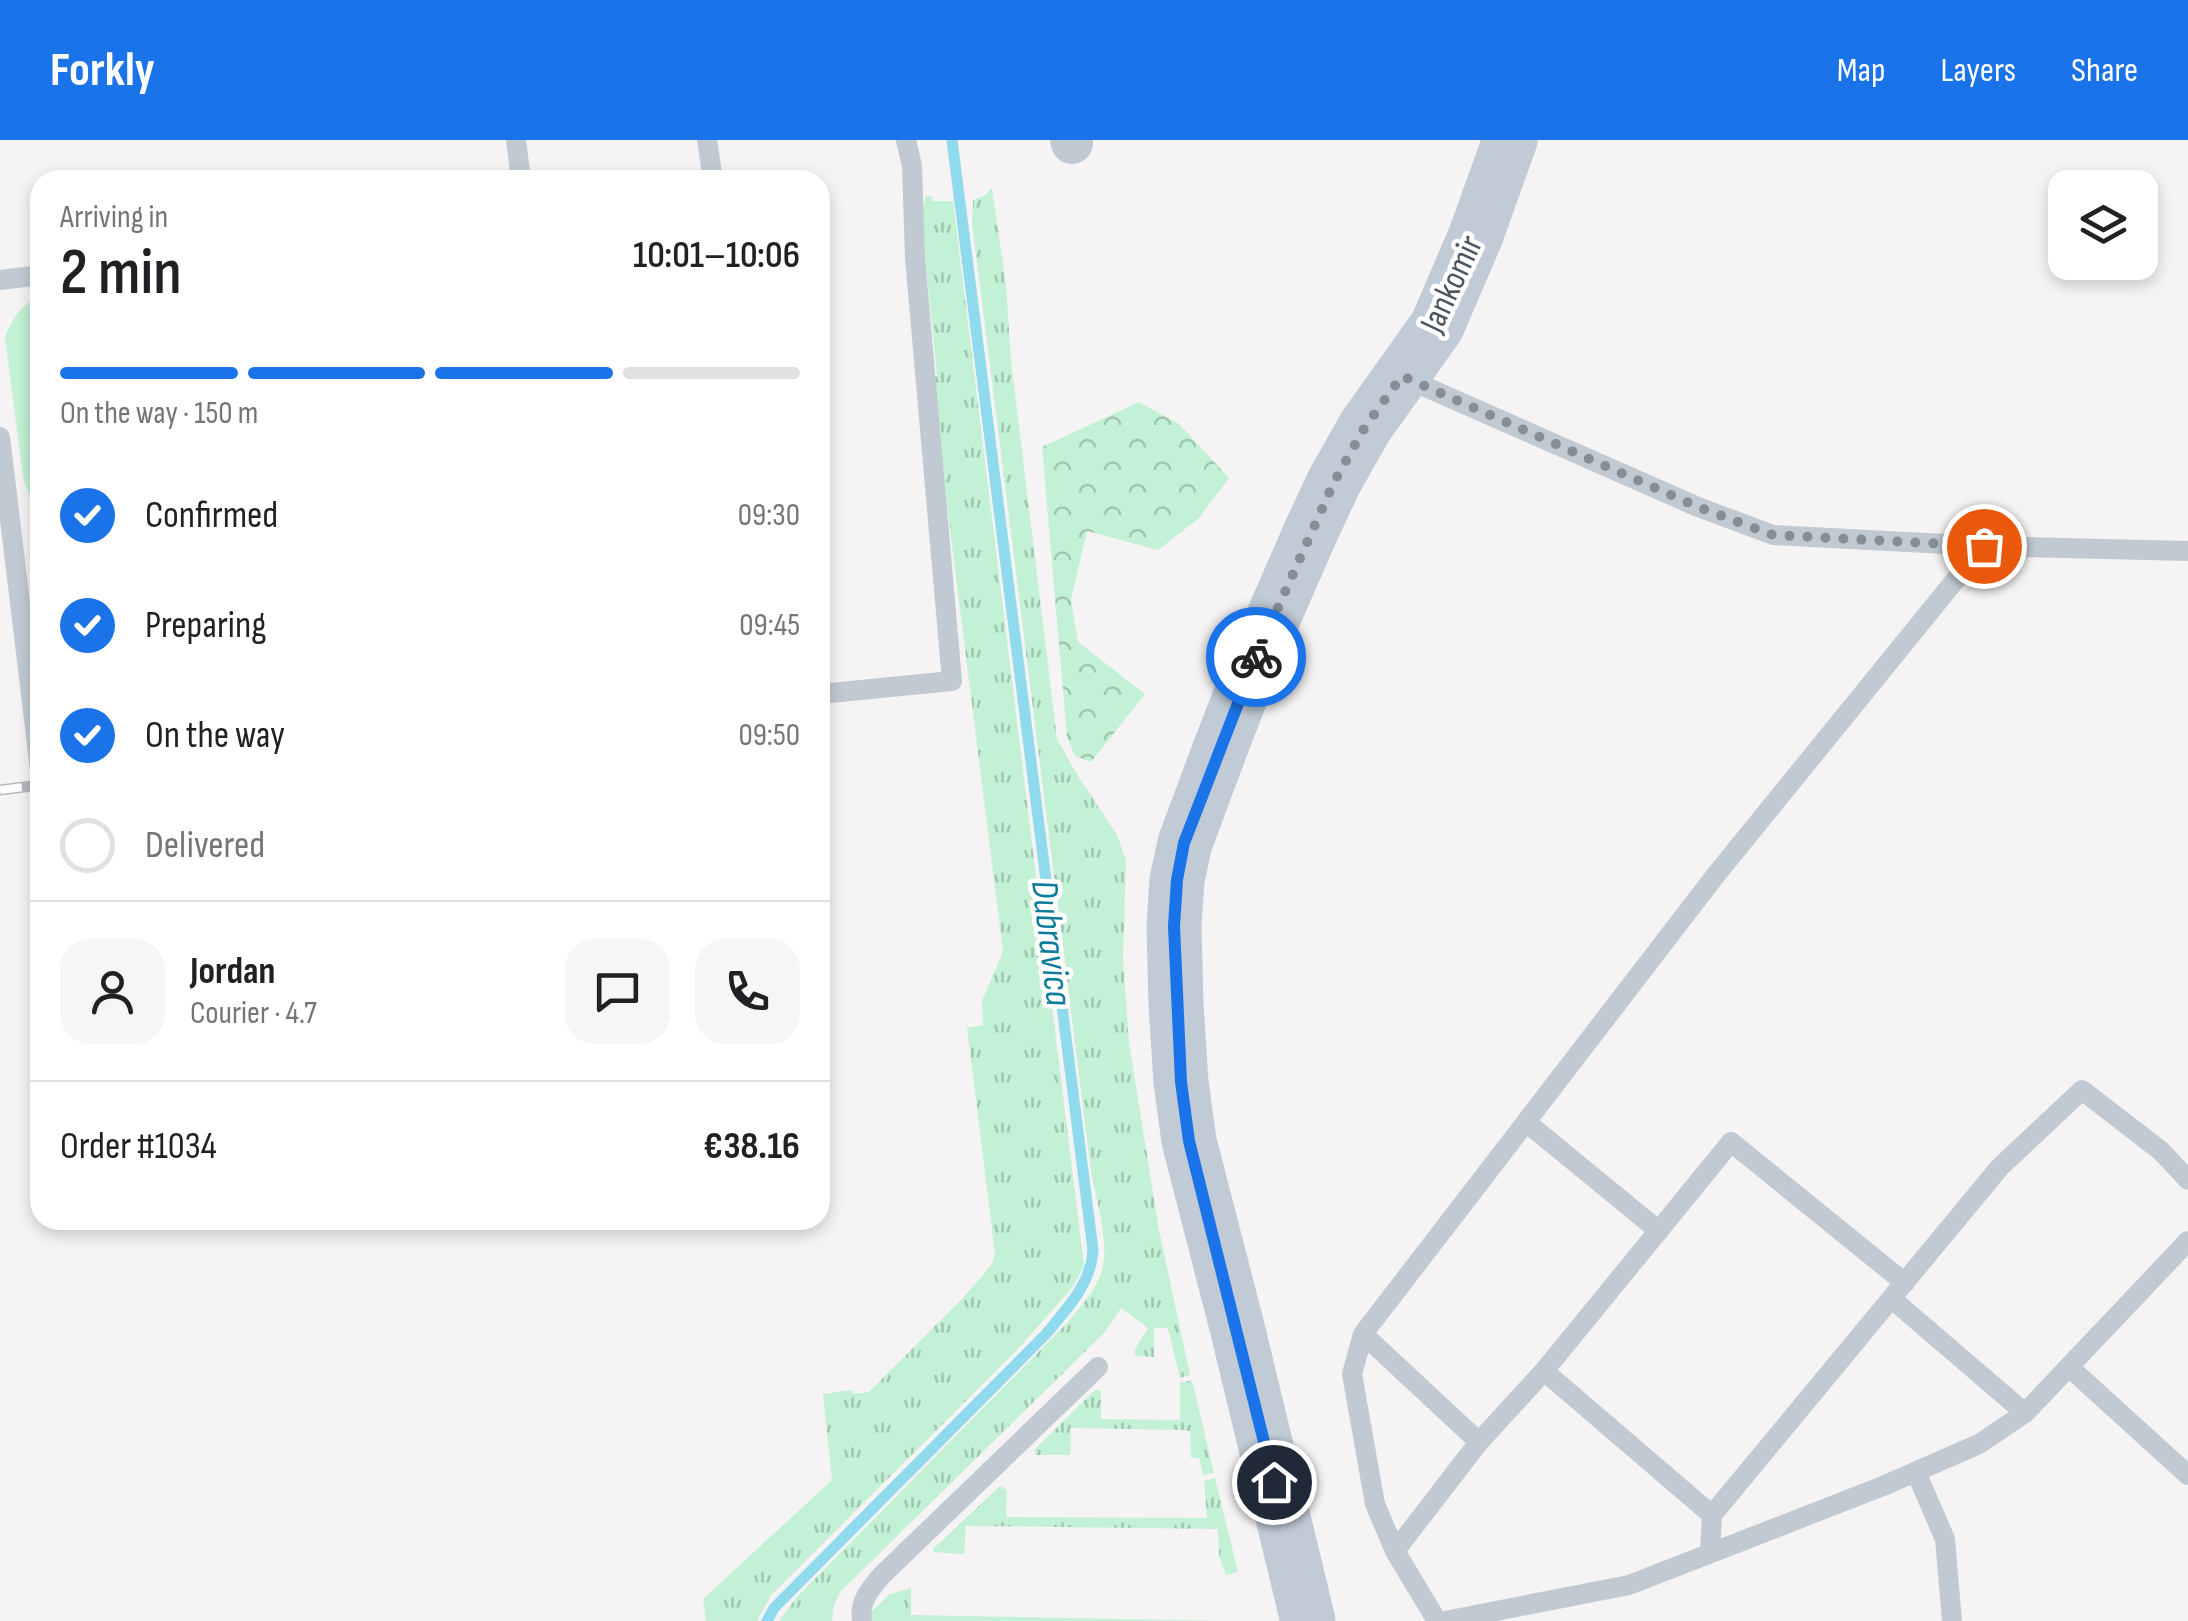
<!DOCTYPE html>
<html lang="en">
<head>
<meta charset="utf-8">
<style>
  body { margin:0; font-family:"Sofia Sans Condensed",sans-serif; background:#f6f6f6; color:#202124; height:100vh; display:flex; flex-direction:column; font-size:38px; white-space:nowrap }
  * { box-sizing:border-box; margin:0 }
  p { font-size:32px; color:#757577 }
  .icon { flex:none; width:55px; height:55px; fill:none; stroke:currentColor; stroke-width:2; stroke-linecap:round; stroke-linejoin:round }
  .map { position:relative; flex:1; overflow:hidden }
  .drawer { position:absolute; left:30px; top:30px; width:800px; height:1060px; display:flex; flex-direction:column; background:#fff; border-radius:30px; box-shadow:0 5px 15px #0003 }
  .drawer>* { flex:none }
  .controls { position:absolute; left:2048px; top:30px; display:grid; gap:20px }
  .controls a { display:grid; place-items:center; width:110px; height:110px; border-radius:20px; background:#fff; box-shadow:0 5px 15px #0003; font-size:50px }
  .pin { position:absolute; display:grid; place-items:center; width:85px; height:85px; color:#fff; margin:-42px; border:5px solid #fff; border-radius:50%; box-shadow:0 2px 10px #0007 }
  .courier { position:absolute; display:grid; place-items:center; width:100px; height:100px; margin:-50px; border:8px solid #1a73e8; border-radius:50%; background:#fff; color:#222; box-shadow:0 2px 12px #0007 }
  .head em { font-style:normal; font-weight:600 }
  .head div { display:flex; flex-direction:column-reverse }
  .head { display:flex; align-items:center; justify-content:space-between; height:170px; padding:0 30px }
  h1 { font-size:65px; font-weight:600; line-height:75px }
  .bar { display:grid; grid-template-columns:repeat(4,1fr); gap:15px 10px; align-content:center; height:120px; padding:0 30px }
  .bar i { height:12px; border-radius:8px; background:#e0e0e0 }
  .bar .current { background:#1a73e8 }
  .bar p { grid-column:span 4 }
  .line { display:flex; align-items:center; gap:25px; padding:0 30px; border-top:2px solid #e0e0e0 }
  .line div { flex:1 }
  .round { display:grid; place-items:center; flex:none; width:105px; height:105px; border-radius:30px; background:#f6f6f6 }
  ol { padding:0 30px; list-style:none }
  li { display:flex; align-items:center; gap:30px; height:110px }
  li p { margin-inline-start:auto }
  li .icon { padding:10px; border-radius:50%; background:#1a73e8; color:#fff; stroke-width:4 }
  li:last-child { color:#757577 }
  li i { width:55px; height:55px; border:5px solid #e0e0e0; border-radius:50% }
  header { display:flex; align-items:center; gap:60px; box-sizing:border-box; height:140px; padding:0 50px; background:#1a73e8; color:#fff }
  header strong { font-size:48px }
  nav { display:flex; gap:55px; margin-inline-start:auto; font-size:35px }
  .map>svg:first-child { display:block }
</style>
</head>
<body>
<header>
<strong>Forkly</strong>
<nav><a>Map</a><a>Layers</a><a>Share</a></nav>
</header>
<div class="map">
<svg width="2188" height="1481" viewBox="0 0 2188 1481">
  <defs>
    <pattern id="grass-tufts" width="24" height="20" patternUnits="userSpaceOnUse" patternTransform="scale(2.5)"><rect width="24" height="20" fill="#c3f1d5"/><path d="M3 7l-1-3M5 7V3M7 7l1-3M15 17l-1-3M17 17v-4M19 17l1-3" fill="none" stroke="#a0c6b0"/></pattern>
    <pattern id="forest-crowns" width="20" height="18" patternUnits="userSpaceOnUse" patternTransform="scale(2.5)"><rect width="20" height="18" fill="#c3f1d5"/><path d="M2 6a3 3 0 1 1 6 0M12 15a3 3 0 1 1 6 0" fill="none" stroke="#a0c6b0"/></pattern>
  </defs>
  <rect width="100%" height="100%" fill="#f5f3f3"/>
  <!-- grass -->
  <path fill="url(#grass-tufts)" d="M992,48L1006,144L1011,220L1057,599L1076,633L1117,695L1126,720L1123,818L1129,903L1159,1090L1190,1235L1180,1238L1168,1188H1154V1217L1136,1216L1134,1211L1148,1188L1121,1168L1104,1193L840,1452L834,1465L832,1481H779L797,1457L1067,1183C1079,1168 1093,1154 1100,1136C1112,1108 1096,1061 1091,1031L972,82L973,60L984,56Z
    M926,56H932L933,61H953L1084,1126L1072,1148L1016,1211L771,1455L757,1481H706L703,1459L832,1340L823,1254L852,1250L853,1254L869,1252L963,1158L992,1124L995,1114L967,888L983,885L982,861L1003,811L931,238L937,236L921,76Z
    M1192,1240L1214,1333L1203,1335L1199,1318H1191L1190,1291L1181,1290L1071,1288L1070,1315H1036L1034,1310L1095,1250H1101V1279L1180,1280V1243Z
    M1215,1338L1238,1432L1226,1435L1219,1416L1218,1389L966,1386L964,1414L934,1412L933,1409L1000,1346L1007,1350L1006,1377L1207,1378L1204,1341Z
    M911,1448V1475L1222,1481H869L868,1475L890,1454Z"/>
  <!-- forest -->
  <path fill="url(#forest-crowns)" d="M1139,262L1179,284L1229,338L1199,378L1158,410L1087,391L1071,460L1078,502L1145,554L1091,622L1075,616L1067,597L1042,307Z"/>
  <!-- park -->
  <path fill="#c3f1d5" d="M40,155V369L28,352L23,337L5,197C13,177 21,166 40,155Z"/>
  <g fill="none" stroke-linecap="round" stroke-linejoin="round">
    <!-- stream -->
    <path stroke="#90daee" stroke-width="11" d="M767,1481L774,1468L1046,1194C1067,1168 1091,1145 1093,1110L952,0"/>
    <!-- lane -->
    <path stroke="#c1cad2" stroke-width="20" d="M516,0L521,40
      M707,0L713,40
      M0,140L40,135
      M1403,237L1698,367L1773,395L1983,406
      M0,297L40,629
      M820,554L952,541L915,118L912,26L906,0
      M1526,982L1715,736L1983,406L2188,411
      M1892,1159L2025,1273
      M1363,1194L1479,1302
      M2069,1227L2188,1335
      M1916,1332L1945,1399L1952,1481
      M1712,1375L1544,1231L1731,1002L1905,1143
      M1395,1411L1479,1302L1544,1231
      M1710,1413L1712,1375L2000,1027L2082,950L2161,1011L2188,1040
      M862,1481C859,1461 869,1451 881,1436L1098,1227
      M1437,1481L1395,1411L1375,1364L1352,1234L1363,1194L1526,982L1659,1091
      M1445,1481L1629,1445L1883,1346L1979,1304L2025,1273L2188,1101"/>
    <!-- street -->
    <path stroke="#c1cad2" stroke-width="42" d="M1071,0L1072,3"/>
    <!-- secondary -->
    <path stroke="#c1cbd6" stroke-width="55" d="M1308,1481L1237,1187L1189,1001L1181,942L1176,864L1174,786L1177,740L1185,703L1220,609L1253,524L1312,389L1334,342L1365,287L1437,186L1476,95L1510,0"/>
    <!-- rail casing -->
    <g stroke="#b5b8bd" stroke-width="11">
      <path id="rail" d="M0,650L40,645"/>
    </g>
    <!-- rail -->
    <use href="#rail" stroke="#fff" stroke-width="8" stroke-dasharray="22" stroke-linecap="butt"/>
  </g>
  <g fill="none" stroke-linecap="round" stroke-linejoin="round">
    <!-- done -->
    <path stroke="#868d94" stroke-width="10" stroke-dasharray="0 18" d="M1256,517L1334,342L1365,287L1402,236L1698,367L1773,395L1984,406"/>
    <!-- route -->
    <path stroke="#1a73e8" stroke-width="12" d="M1256,517L1184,703L1177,740L1174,786L1181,942L1189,1001L1274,1342"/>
  </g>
  <g text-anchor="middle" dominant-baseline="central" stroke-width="9" stroke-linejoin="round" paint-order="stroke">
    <!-- street labels -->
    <g font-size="35" fill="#4a5661" stroke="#fff">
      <text transform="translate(1452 144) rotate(-65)">Jankomir</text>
    </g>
    <!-- water labels -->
    <g font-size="38" font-style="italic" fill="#0c7c9b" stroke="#fff">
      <text transform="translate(1051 803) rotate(83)">Dubravica</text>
    </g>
  </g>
</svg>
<div class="controls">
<a><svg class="icon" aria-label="layers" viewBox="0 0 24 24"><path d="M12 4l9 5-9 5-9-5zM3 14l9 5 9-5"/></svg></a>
</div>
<div class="pin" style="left:1984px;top:406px;background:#ea580c"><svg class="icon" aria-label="bag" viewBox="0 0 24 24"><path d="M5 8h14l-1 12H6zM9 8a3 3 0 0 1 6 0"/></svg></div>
<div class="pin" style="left:1274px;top:1342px;background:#1f2937"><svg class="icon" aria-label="home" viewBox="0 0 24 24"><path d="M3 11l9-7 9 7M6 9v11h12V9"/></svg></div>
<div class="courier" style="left:1256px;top:517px"><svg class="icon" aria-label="bike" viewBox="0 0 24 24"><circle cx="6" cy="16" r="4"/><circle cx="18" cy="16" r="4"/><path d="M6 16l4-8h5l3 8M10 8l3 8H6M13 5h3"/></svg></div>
<section class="drawer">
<div class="head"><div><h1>2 min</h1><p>Arriving in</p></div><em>10:01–10:06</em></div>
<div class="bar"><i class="current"></i><i class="current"></i><i class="current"></i><i></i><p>On the way · 150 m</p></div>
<ol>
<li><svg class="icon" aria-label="check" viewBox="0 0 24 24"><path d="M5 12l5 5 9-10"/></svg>Confirmed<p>09:30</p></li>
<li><svg class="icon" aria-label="check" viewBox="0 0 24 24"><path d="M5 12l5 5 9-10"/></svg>Preparing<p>09:45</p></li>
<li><svg class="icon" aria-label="check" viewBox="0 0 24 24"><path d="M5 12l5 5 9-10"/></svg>On the way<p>09:50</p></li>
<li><i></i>Delivered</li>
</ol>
<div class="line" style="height:180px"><a class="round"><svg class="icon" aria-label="person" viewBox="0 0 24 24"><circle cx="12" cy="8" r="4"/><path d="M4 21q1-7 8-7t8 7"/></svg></a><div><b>Jordan</b><p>Courier · 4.7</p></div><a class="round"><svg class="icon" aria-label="chat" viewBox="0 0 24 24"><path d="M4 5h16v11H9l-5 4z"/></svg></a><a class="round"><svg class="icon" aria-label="phone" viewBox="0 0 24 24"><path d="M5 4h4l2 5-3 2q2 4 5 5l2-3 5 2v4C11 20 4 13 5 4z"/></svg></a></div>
<div class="line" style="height:130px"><div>Order #1034</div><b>€38.16</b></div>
</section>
</div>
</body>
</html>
